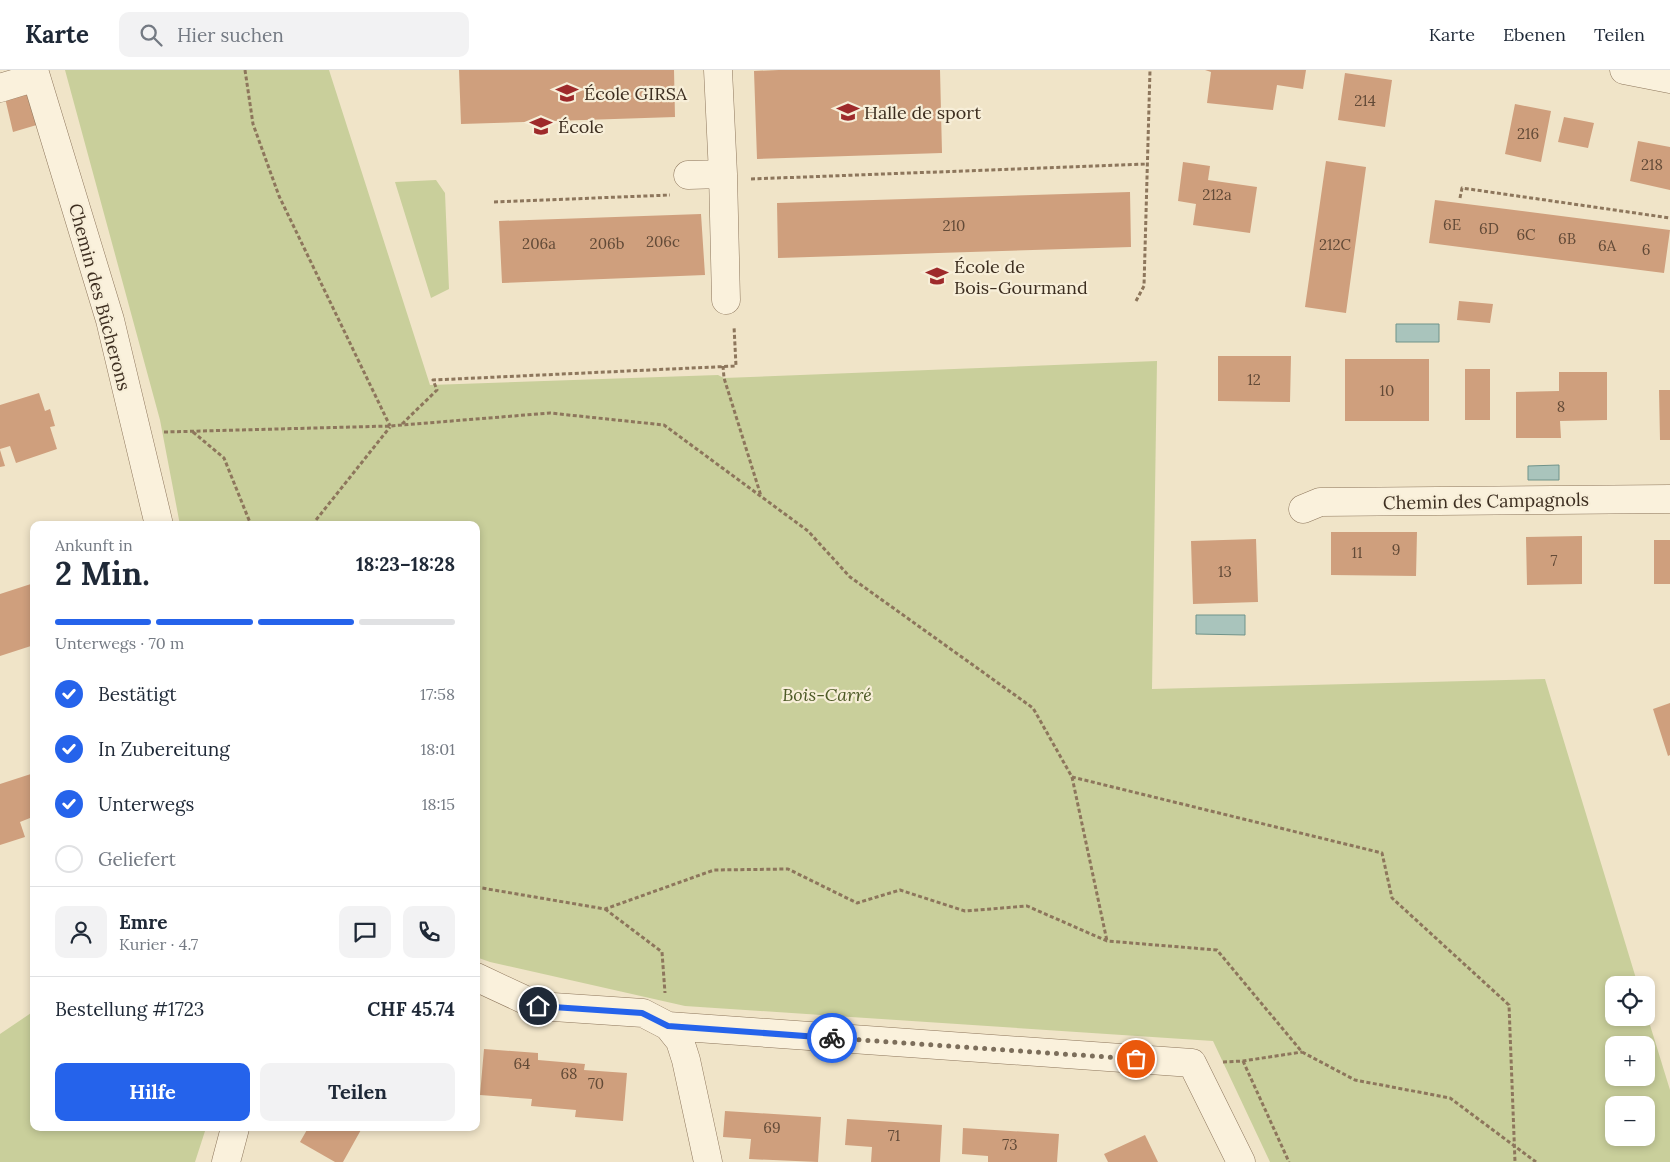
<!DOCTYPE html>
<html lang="de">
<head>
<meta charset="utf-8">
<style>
  body { margin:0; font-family:Lora,serif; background:#f2f2f3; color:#1f2937; height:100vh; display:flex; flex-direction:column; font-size:19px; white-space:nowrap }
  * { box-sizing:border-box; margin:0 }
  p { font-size:16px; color:#747a83 }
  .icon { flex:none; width:28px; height:28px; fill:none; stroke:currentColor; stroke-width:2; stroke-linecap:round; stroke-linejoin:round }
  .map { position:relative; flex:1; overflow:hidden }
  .drawer { position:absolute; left:30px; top:451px; width:450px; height:610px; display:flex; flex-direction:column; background:#fff; border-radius:10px; box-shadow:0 2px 8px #0003 }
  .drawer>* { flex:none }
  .tools { position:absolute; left:1605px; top:906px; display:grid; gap:10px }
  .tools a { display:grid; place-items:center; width:50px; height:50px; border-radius:10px; background:#fff; box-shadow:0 2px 8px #0003; font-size:25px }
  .pin { position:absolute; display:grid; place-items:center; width:42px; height:42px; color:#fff; margin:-21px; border:2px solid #fff; border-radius:50%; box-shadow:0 1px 5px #0007 }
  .courier { position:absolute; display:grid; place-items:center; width:50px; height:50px; margin:-25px; border:4px solid #2563eb; border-radius:50%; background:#fff; color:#222; box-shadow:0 1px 6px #0007 }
  .head em { font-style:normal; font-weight:800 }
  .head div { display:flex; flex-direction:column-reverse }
  .head { display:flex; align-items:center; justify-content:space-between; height:85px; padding:0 25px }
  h1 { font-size:32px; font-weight:800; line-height:38px }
  .bar { display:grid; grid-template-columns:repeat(4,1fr); gap:8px 5px; align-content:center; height:60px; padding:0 25px }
  .bar i { height:6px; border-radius:4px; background:#e0e1e3 }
  .bar .active { background:#2563eb }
  .bar p { grid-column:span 4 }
  .line { display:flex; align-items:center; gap:12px; padding:0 25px; border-top:1px solid #e0e1e3 }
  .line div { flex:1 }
  .round { display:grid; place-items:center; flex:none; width:52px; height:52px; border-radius:10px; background:#f2f2f3 }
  ol { padding:0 25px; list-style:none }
  li { display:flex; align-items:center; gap:15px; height:55px }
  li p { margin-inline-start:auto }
  li .icon { padding:5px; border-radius:50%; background:#2563eb; color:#fff; stroke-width:4 }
  li:last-child { color:#747a83 }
  li i { width:28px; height:28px; border:2px solid #e0e1e3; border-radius:50% }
  .cta { display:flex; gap:10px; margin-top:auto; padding:10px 25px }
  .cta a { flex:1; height:58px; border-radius:10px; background:#2563eb; color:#fff; font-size:20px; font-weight:800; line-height:58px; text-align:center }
  .cta a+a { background:#f2f2f3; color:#1f2937 }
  header { display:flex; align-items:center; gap:30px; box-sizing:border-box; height:70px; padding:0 25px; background:#fff; border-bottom:1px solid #e0e1e3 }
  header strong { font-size:24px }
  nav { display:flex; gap:28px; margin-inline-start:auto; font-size:18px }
  .search { width:350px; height:45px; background:#f2f2f3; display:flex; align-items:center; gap:12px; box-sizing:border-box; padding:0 18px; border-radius:10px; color:#747a83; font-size:19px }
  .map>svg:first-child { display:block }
</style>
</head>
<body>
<header>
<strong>Karte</strong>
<div class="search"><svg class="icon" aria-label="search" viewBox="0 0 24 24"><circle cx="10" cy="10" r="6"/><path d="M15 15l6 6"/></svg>Hier suchen</div>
<nav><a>Karte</a><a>Ebenen</a><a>Teilen</a></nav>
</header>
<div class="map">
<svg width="1670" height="1092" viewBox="0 0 1670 1092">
  <rect width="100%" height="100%" fill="#f0e4c8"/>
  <!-- green -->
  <path fill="#c9cf9b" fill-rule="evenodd" d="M65,0H329L430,315L718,305L724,308L1157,291L1152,619L1545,609L1638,915H1614V948H1646V942L1670,1020V1092H1270L1213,971L685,936L490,892L476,887V455H180L160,350ZM1614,975H1646V1008H1614ZM1614,1035H1646V1068H1614Z
    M436,110L445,123L449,219L431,228L395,112Z
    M34,941V1058H206L195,1092H0V964Z"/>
  <!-- water -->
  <path fill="#a9c4bc" stroke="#6f938a" d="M1396,254H1439V272H1396Z
    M1559,395V410H1528V396Z
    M1196,545H1245V565L1196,564Z"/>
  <!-- building -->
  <path fill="#cf9f7d" d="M459,0H674L675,47L461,54Z
    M779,0H940L942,83L757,89L754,1Z
    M1205,0H1306L1303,19L1277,15L1273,40L1207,33L1211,2Z
    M1345,3L1392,10L1385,57L1338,50Z
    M29,20L40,54L13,62L5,28Z
    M1515,34L1551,41L1541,92L1505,84Z
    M1564,47L1594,53L1588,78L1558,72Z
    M1638,71L1670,77V120L1630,111Z
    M1326,91L1366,97L1346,243L1305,237Z
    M1183,92L1210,96L1208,110L1257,117L1250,163L1193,155L1196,134L1178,131Z
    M1130,122L1131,177L778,188L777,133Z
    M1435,130L1670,160L1664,203L1429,173Z
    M701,144L705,205L502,213L499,151Z
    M1459,231L1493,234L1490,253L1457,250Z
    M1218,286H1291L1290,332L1218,331Z
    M1345,289H1429V351H1345Z
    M1465,299H1490V350H1465Z
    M1559,302H1607V350L1560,351L1561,368H1516V322L1559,321Z
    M1659,320H1670V370H1660Z
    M39,323L45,341L50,339L55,356L50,357L57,379L16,393L10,376L0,379V335Z
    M0,380L5,396L0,397Z
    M1331,462H1417L1416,506L1331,505Z
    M1582,466V514L1527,515L1526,467Z
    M1256,469L1258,532L1193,534L1191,471Z
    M1654,470H1670V514H1654Z
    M34,513V575L0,586V524Z
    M1670,633V685L1668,686L1653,639Z
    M34,703V758L30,748L20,752L25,767L0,775V714Z
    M484,979L538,983V990L585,994L584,1000L627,1003L623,1051L575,1047L576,1040L531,1036L532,1029L480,1025Z
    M725,1041L821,1047L818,1092L749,1089L751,1069L723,1067Z
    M847,1049L942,1055L940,1092H871L872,1077L845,1075Z
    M308,1058H362L343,1092H335L300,1072Z
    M963,1058L1059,1064L1057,1092H988V1086L962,1084Z
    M1145,1065L1158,1092H1108L1104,1084Z"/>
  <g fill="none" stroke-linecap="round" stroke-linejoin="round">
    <!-- minor casing -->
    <g stroke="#8d765c" stroke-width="29">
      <path id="minor" d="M34,0L110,250L159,455
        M1624,0L1670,9
        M0,18L36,7
        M723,104L726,230
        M688,105L723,104L718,0
        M1303,439L1320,432L1670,429
        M476,907L538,936L643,943L668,956L680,971L686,990L708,1092
        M668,956L1192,993L1241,1092
        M226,1092L235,1058"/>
    </g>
    <!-- path -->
    <path stroke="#8d765c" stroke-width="3" stroke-dasharray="4 2.5" stroke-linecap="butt" d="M245,0L253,54L279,126L390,356
      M751,109L1148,94
      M1460,128L1462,118L1670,148
      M494,132L670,125
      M1136,231L1144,216L1150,0
      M723,296L724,308L761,426
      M402,354L437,320L433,310L736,296L734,256
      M164,362L390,356L550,343L664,355L808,461L850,507L1033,638L1072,707L1382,783L1392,828L1509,935L1515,1092
      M193,362L224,388L251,455
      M312,455L390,357
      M1072,707L1107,871
      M476,817L605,839L714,800L788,799L857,833L900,820L965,841L1027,836L1107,871L1217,880L1302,982L1355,1010L1450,1028L1536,1092
      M605,839L662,882L665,923
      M1243,991L1289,1092
      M1223,992L1243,991L1302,982"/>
    <!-- minor -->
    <use href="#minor" stroke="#faf1dc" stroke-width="28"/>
  </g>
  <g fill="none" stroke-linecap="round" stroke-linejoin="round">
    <!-- done -->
    <path stroke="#7c6e5b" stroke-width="5" stroke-dasharray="0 9" d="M832,968L1136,989"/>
    <!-- route -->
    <path stroke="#2563eb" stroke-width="6" d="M538,936L642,943L668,956L832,968"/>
  </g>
  <!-- icons -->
  <defs>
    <g id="school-bare" transform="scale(1.725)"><path d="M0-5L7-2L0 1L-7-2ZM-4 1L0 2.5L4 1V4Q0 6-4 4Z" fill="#9e2a2b" stroke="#f7eed8" stroke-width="2.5" paint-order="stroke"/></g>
  </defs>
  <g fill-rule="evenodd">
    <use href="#school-bare" x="567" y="23"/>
    <use href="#school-bare" x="848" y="42"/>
    <use href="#school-bare" x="541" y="56"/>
    <use href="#school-bare" x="937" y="206"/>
  </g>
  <g text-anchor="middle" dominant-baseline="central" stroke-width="4.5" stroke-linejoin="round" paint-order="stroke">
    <!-- number labels -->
    <g font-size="15" fill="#624a37">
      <text x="1365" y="30">214</text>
      <text x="1528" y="63">216</text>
      <text x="1652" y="94">218</text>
      <text x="1217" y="124">212a</text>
      <text x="1452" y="154">6E</text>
      <text x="954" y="155">210</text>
      <text x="1489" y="158">6D</text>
      <text x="1526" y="164">6C</text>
      <text x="1567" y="168">6B</text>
      <text x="663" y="171">206c</text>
      <text x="539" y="173">206a</text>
      <text x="607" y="173">206b</text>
      <text x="1335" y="174">212C</text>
      <text x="1607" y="175">6A</text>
      <text x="1646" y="179">6</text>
      <text x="1254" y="309">12</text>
      <text x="1387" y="320">10</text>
      <text x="1561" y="336">8</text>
      <text x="1396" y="479">9</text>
      <text x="1357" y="482">11</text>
      <text x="1554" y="490">7</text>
      <text x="1225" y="501">13</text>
      <text x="522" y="993">64</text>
      <text x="569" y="1003">68</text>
      <text x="596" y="1013">70</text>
      <text x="772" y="1057">69</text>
      <text x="894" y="1065">71</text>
      <text x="1010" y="1074">73</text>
    </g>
    <!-- poi labels -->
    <g font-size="18" fill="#3d2e20" stroke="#f7eed8" text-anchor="start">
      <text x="584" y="23">École GIRSA</text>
      <text x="864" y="42">Halle de sport</text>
      <text x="558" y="56">École</text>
      <text x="954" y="196">École de<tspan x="954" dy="21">Bois-Gourmand</tspan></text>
    </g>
    <!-- street labels -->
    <g font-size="18" fill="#3d2e20" stroke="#f7eed8">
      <text transform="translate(100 227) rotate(75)">Chemin des Bûcherons</text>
      <text transform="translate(1486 431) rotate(-1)">Chemin des Campagnols</text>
    </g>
    <!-- park labels -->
    <g font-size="18" font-style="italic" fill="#4d5a26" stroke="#f7eed8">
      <text x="827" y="624">Bois-Carré</text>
    </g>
  </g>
</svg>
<div class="tools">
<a><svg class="icon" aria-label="locate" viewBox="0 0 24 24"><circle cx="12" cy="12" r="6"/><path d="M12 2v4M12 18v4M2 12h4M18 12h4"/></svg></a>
<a>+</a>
<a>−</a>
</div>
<div class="pin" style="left:1136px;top:989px;background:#ea580c"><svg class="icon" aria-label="bag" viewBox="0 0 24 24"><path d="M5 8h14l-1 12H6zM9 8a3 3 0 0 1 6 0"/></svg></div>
<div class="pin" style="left:538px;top:936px;background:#1f2937"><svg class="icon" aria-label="home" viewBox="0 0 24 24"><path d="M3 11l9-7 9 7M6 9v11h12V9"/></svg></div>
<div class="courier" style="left:832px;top:968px"><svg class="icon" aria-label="bike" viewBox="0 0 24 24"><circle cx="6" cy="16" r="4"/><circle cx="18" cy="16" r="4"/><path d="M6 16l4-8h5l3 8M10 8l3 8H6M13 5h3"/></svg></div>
<section class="drawer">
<div class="head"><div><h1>2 Min.</h1><p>Ankunft in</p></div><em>18:23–18:28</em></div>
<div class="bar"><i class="active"></i><i class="active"></i><i class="active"></i><i></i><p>Unterwegs · 70 m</p></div>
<ol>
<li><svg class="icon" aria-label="check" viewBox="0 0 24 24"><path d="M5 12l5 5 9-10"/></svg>Bestätigt<p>17:58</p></li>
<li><svg class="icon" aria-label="check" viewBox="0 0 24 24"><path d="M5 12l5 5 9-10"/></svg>In Zubereitung<p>18:01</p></li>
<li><svg class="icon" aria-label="check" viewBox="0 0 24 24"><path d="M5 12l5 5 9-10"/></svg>Unterwegs<p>18:15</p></li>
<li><i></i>Geliefert</li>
</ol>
<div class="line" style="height:90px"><a class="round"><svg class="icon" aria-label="person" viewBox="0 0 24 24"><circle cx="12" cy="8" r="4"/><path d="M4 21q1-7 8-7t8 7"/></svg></a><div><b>Emre</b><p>Kurier · 4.7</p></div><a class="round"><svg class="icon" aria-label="chat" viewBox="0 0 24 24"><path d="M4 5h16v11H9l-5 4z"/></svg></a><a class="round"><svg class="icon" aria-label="phone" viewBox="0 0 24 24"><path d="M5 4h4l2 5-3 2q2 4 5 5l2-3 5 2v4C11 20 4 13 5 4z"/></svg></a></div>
<div class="line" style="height:65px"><div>Bestellung #1723</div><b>CHF 45.74</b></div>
<div class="cta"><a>Hilfe</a><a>Teilen</a></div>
</section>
</div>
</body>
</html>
